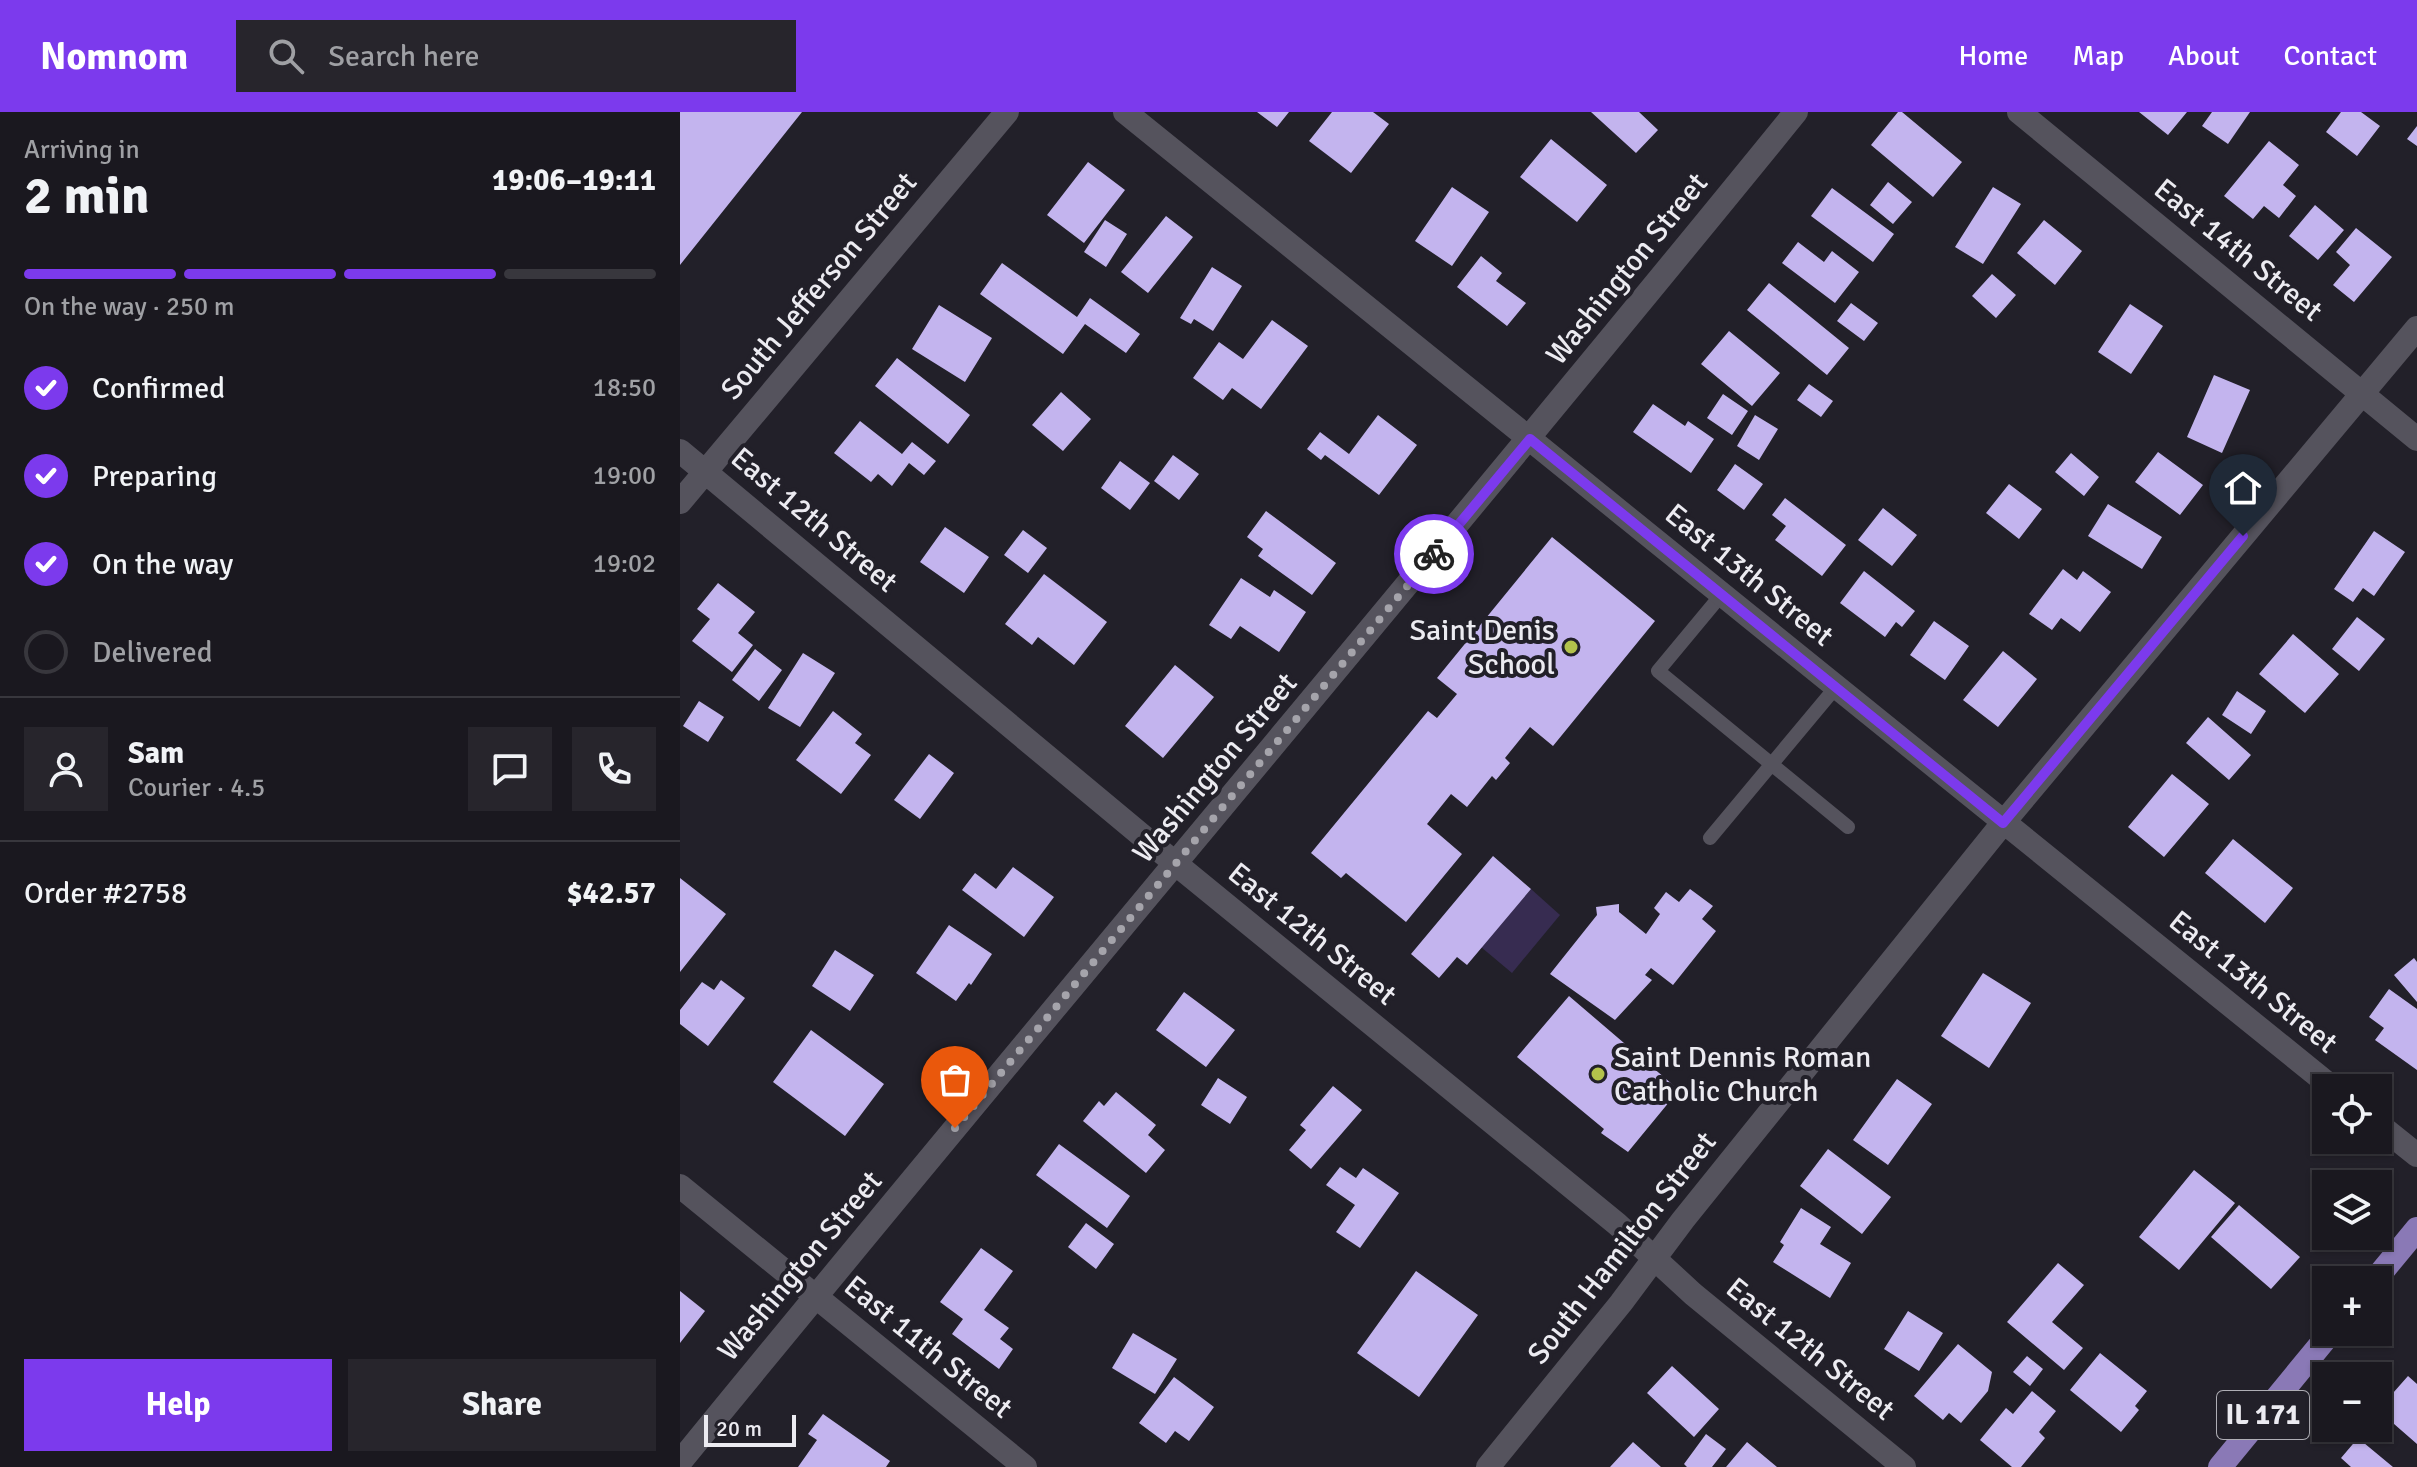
<!DOCTYPE html>
<html lang="en">
<head>
<meta charset="utf-8">
<style>
  body { margin:0; font-family:Signika,sans-serif; background:#27252c; color:#f1f3f6; height:100vh; display:flex; flex-direction:column; font-size:30px; white-space:nowrap }
  * { box-sizing:border-box; margin:0 }
  p { font-size:26px; color:#9fa0a4 }
  .icon { flex:none; width:44px; height:44px; fill:none; stroke:currentColor; stroke-width:2; stroke-linecap:round; stroke-linejoin:round }
  .map { position:relative; flex:1; overflow:hidden }
  .side { display:flex; flex-direction:column; background:#1a181f; width:680px }
  .side>* { flex:none }
  .controls { position:absolute; left:1632px; top:962px; display:grid; gap:16px }
  .controls a { display:grid; place-items:center; width:80px; height:80px; border-radius:0px; background:#1a181f; box-shadow:0 2px 6px #0004,0 0 0 2px #38373d; font-size:40px }
  .scale { position:absolute; left:24px; bottom:20px; width:92px; box-sizing:border-box; padding-left:8px; border:4px solid #ecebf1; border-top:0; font-size:22px; line-height:28px; white-space:nowrap; color:#ecebf1; -webkit-text-stroke:6px #222029; paint-order:stroke }
  .pin { position:absolute; display:grid; place-items:center; width:68px; height:68px; color:#fff; margin:-82px -34px; border-radius:50% 50% 50% 0; rotate:-45deg; box-shadow:0 0 8px #0007 }
  .pin .icon { rotate:45deg }
  .courier { position:absolute; display:grid; place-items:center; width:80px; height:80px; margin:-40px; border:6px solid #7c3aed; border-radius:50%; background:#fff; color:#222; box-shadow:0 2px 10px #0007 }
  .overview em { font-style:normal; font-weight:700 }
  .overview div { display:flex; flex-direction:column-reverse }
  .overview { display:flex; align-items:center; justify-content:space-between; height:136px; padding:0 24px }
  h1 { font-size:52px; font-weight:700; line-height:60px }
  .bar { display:grid; grid-template-columns:repeat(4,1fr); gap:12px 8px; align-content:center; height:96px; padding:0 24px }
  .bar i { height:10px; border-radius:6px; background:#38373d }
  .bar .on { background:#7c3aed }
  .bar p { grid-column:span 4 }
  .line { display:flex; align-items:center; gap:20px; padding:0 24px; border-top:2px solid #38373d }
  .line div { flex:1 }
  .round { display:grid; place-items:center; flex:none; width:84px; height:84px; border-radius:0px; background:#27252c }
  ol { padding:0 24px; list-style:none }
  li { display:flex; align-items:center; gap:24px; height:88px }
  li p { margin-inline-start:auto }
  li .icon { padding:8px; border-radius:50%; background:#7c3aed; color:#fff; stroke-width:4 }
  li:last-child { color:#9fa0a4 }
  li i { width:44px; height:44px; border:4px solid #38373d; border-radius:50% }
  .cta { display:flex; gap:16px; margin-top:auto; padding:16px 24px }
  .cta a { flex:1; height:92px; border-radius:0px; background:#7c3aed; color:#fff; font-size:32px; font-weight:700; line-height:92px; text-align:center }
  .cta a+a { background:#27252c; color:#f1f3f6 }
  header { display:flex; align-items:center; gap:48px; box-sizing:border-box; height:112px; padding:0 40px; background:#7c3aed; color:#fff }
  header strong { font-size:38px }
  nav { display:flex; gap:44px; margin-inline-start:auto; font-size:28px }
  .search { width:560px; height:72px; background:#27252c; display:flex; align-items:center; gap:20px; box-sizing:border-box; padding:0 28px; border-radius:0px; color:#9fa0a4; font-size:30px }
  main { display:flex; flex:1; min-height:0 }
  .map>svg:first-child { display:block }
</style>
</head>
<body>
<header>
<strong>Nomnom</strong>
<div class="search"><svg class="icon" aria-label="search" viewBox="0 0 24 24"><circle cx="10" cy="10" r="6"/><path d="M15 15l6 6"/></svg>Search here</div>
<nav><a>Home</a><a>Map</a><a>About</a><a>Contact</a></nav>
</header>
<main>
<section class="side">
<div class="overview"><div><h1>2 min</h1><p>Arriving in</p></div><em>19:06–19:11</em></div>
<div class="bar"><i class="on"></i><i class="on"></i><i class="on"></i><i></i><p>On the way · 250 m</p></div>
<ol>
<li><svg class="icon" aria-label="check" viewBox="0 0 24 24"><path d="M5 12l5 5 9-10"/></svg>Confirmed<p>18:50</p></li>
<li><svg class="icon" aria-label="check" viewBox="0 0 24 24"><path d="M5 12l5 5 9-10"/></svg>Preparing<p>19:00</p></li>
<li><svg class="icon" aria-label="check" viewBox="0 0 24 24"><path d="M5 12l5 5 9-10"/></svg>On the way<p>19:02</p></li>
<li><i></i>Delivered</li>
</ol>
<div class="line" style="height:144px"><a class="round"><svg class="icon" aria-label="person" viewBox="0 0 24 24"><circle cx="12" cy="8" r="4"/><path d="M4 21q1-7 8-7t8 7"/></svg></a><div><b>Sam</b><p>Courier · 4.5</p></div><a class="round"><svg class="icon" aria-label="chat" viewBox="0 0 24 24"><path d="M4 5h16v11H9l-5 4z"/></svg></a><a class="round"><svg class="icon" aria-label="phone" viewBox="0 0 24 24"><path d="M5 4h4l2 5-3 2q2 4 5 5l2-3 5 2v4C11 20 4 13 5 4z"/></svg></a></div>
<div class="line" style="height:104px"><div>Order #2758</div><b>$42.57</b></div>
<div class="cta"><a>Help</a><a>Share</a></div>
</section>
<div class="map">
<svg width="1737" height="1355" viewBox="0 0 1737 1355">
  <rect width="100%" height="100%" fill="#222029"/>
  <!-- park -->
  <path fill="#372c51" d="M851,777L880,803L832,861L801,835Z"/>
  <!-- building -->
  <path fill="#c3b4ee" d="M0,0H122L0,153Z
    M577,0H609L597,15Z
    M652,0H693L709,12L671,61L629,29Z
    M911,0H959L978,18L956,41Z
    M1218,0H1222L1282,50L1253,85L1191,33Z
    M1459,0H1507L1488,23Z
    M1532,0H1570L1548,32L1522,14Z
    M1661,0H1681L1700,14L1677,44L1646,20Z
    M1737,14V34L1727,27Z
    M871,27L927,73L897,110L840,65Z
    M1589,29L1619,53L1603,73L1616,84L1599,106L1584,94L1573,107L1544,84Z
    M408,50L445,78L404,131L367,103Z
    M1208,70L1232,90L1213,112L1190,93Z
    M772,75L809,100L772,154L735,129Z
    M1313,75L1341,92L1303,152L1275,135Z
    M1152,76L1214,122L1193,150L1131,104Z
    M1635,93L1664,118L1638,148L1609,124Z
    M486,104L513,125L468,181L441,160Z
    M425,108L447,122L426,155L404,140Z
    M1364,108L1402,139L1375,173L1337,141Z
    M1676,116L1712,145L1674,190L1653,173L1670,153L1656,140Z
    M1118,130L1144,150L1152,139L1179,160L1155,191L1102,151Z
    M801,144L822,161L816,169L846,191L827,214L777,175Z
    M322,151L397,205L410,186L460,222L446,241L405,212L383,242L300,182Z
    M532,155L562,174L533,219L514,207L511,212L500,206Z
    M1312,162L1336,183L1316,206L1292,184Z
    M1089,171L1169,236L1147,263L1067,198Z
    M1171,191L1198,211L1184,229L1157,209Z
    M1450,192L1483,214L1451,262L1418,240Z
    M259,193L312,226L285,270L232,237Z
    M592,208L628,234L581,297L552,276L543,288L513,266L539,230L563,247Z
    M1049,219L1100,261L1072,294L1021,252Z
    M217,246L290,303L268,332L195,274Z
    M1534,263L1570,278L1542,341L1507,325Z
    M1129,272L1153,289L1141,305L1117,288Z
    M381,280L411,307L383,339L352,313Z
    M1043,282L1068,299L1052,323L1027,306Z
    M973,292L1005,314L1008,309L1034,327L1011,361L953,320Z
    M698,303L737,333L699,383L645,343L641,348L627,337L640,320L669,342Z
    M1075,303L1098,317L1079,348L1057,334Z
    M180,309L222,342L232,330L256,349L244,363L229,351L212,374L198,362L191,370L154,341Z
    M1478,340L1523,373L1500,403L1455,370Z
    M1391,341L1419,365L1404,384L1375,360Z
    M493,343L519,362L499,388L474,369Z
    M440,349L470,371L450,398L421,376Z
    M1055,352L1083,372L1064,398L1037,378Z
    M1329,372L1362,397L1339,427L1306,401Z
    M1105,386L1166,433L1142,464L1095,428L1106,414L1092,403Z
    M1428,392L1482,425L1462,457L1408,424Z
    M1203,396L1237,423L1212,454L1178,428Z
    M586,399L656,451L632,483L578,444L583,437L567,425Z
    M265,415L309,445L284,481L240,450Z
    M343,418L367,436L348,461L324,443Z
    M1694,419L1725,440L1694,484L1683,476L1673,490L1654,477Z
    M872,425L975,509L873,634L850,615L825,646L830,651L816,668L812,664L787,695L771,682L747,712L782,742L726,810L666,761L661,766L631,741L748,599L757,606L777,582L757,566Z
    M1383,457L1397,468L1403,459L1431,480L1400,520L1381,506L1372,518L1349,502Z
    M1184,459L1235,499L1222,515L1216,510L1205,525L1160,491Z
    M364,462L427,510L394,553L358,525L352,533L325,512Z
    M561,466L590,485L594,478L626,500L599,540L560,514L551,527L529,513Z
    M38,471L75,500L58,521L73,533L52,560L12,529L30,507L17,497Z
    M1677,505L1705,527L1679,559L1652,537Z
    M1254,509L1289,534L1265,568L1230,543Z
    M1613,522L1659,562L1625,601L1579,562Z
    M75,537L102,558L79,589L52,568Z
    M1323,539L1357,567L1318,615L1283,588Z
    M123,541L155,561L120,615L88,596Z
    M495,553L534,585L483,646L445,614Z
    M1557,579L1586,599L1571,622L1542,603Z
    M19,589L44,605L28,630L3,614Z
    M153,599L182,622L175,631L191,643L161,682L116,648Z
    M1528,605L1571,643L1549,668L1506,631Z
    M249,642L274,661L240,707L214,688Z
    M1492,662L1529,692L1484,745L1448,715Z
    M1553,727L1613,776L1585,811L1525,761Z
    M813,744L851,777L787,853L777,845L759,866L731,842Z
    M333,755L374,785L344,825L282,778L295,761L316,777Z
    M0,766L46,802L0,860Z
    M1010,777L1033,794L1022,807L1036,819L993,873L971,856L965,863L972,868L935,908L870,862L917,803L916,795L939,792V800L966,822L980,802L974,796L986,780L999,790Z
    M269,813L312,842L291,873L289,871L276,889L236,861Z
    M155,838L194,863L170,899L132,874Z
    M1734,846L1737,850V890L1714,863Z
    M1303,861L1351,891L1309,956L1261,924Z
    M41,868L65,886L28,934L0,912V898L22,870L34,878Z
    M1709,877L1737,897V958L1695,928L1704,916L1689,905Z
    M504,880L555,918L526,955L476,918Z
    M889,884L999,978L948,1040L921,1021L924,1017L837,945Z
    M131,918L204,972L165,1024L93,970Z
    M538,966L567,985L550,1012L521,993Z
    M1217,967L1252,992L1208,1053L1173,1028Z
    M653,974L682,998L631,1057L609,1038L626,1018L620,1013Z
    M436,980L476,1013L468,1023L485,1038L466,1061L403,1009L419,989L424,994Z
    M379,1032L450,1084L427,1116L356,1063Z
    M1148,1037L1211,1085L1182,1122L1120,1074Z
    M660,1055L676,1066L683,1056L719,1081L680,1136L656,1120L675,1093L646,1073Z
    M1514,1058L1555,1091L1499,1158L1459,1125Z
    M1559,1093L1620,1145L1591,1177L1531,1125Z
    M1121,1096L1151,1115L1140,1132L1171,1151L1150,1186L1093,1150L1104,1133L1100,1130Z
    M406,1111L434,1132L416,1157L388,1135Z
    M301,1136L333,1159L304,1198L329,1216L320,1227L333,1237L319,1257L272,1222L283,1207L260,1190Z
    M1378,1151L1404,1173L1372,1210L1403,1236L1384,1258L1327,1210Z
    M736,1159L798,1203L739,1285L677,1241Z
    M0,1179L25,1199L0,1231Z
    M1228,1199L1263,1221L1239,1259L1204,1237Z
    M453,1221L497,1247L475,1282L432,1256Z
    M1278,1232L1312,1260L1308,1279L1281,1311L1269,1301L1263,1308L1234,1284Z
    M1420,1241L1467,1279L1455,1294L1459,1298L1441,1320L1390,1278Z
    M1347,1244L1363,1257L1350,1274L1333,1260Z
    M992,1254L1039,1297L1014,1325L967,1281Z
    M1728,1264L1737,1272V1332L1698,1298Z
    M494,1265L534,1295L509,1329L495,1319L486,1331L459,1311Z
    M1352,1279L1376,1299L1359,1320L1365,1326L1341,1355H1332L1300,1328L1326,1296L1333,1302Z
    M143,1302L210,1349L206,1355H118L137,1328L128,1322Z
    M1026,1322L1046,1337L1032,1355H1007L1004,1352Z
    M1678,1326L1713,1355H1671L1661,1346Z
    M953,1330L981,1355H930Z
    M1067,1330L1097,1355H1046Z"/>
  <g fill="none" stroke-linecap="round" stroke-linejoin="round">
    <!-- lane -->
    <path stroke="#55535d" stroke-width="14" d="M1042,482L978,559L1168,715
      M1030,726L1156,575"/>
    <!-- street -->
    <path stroke="#55535d" stroke-width="24" d="M445,0L1653,976
      M1339,0L1737,327
      M0,339L496,752L937,1112L1013,1182L1224,1355
      M0,390L327,0
      M1698,1012L1737,1043
      M0,1074L345,1355
      M0,1350C369,898 748,453 1116,0
      M808,1355L941,1191L1003,1108L1323,711L1737,216"/>
    <!-- primary -->
    <path stroke="#8a79b6" stroke-width="24" d="M1695,1168L1737,1117
      M1540,1355L1651,1220"/>
  </g>
  <g fill="none" stroke-linecap="round" stroke-linejoin="round">
    <!-- done -->
    <path stroke="#a5a4ab" stroke-width="8" stroke-dasharray="0 14.4" d="M275,1016L754,442"/>
    <!-- route -->
    <path stroke="#7c3aed" stroke-width="10" d="M754,442L850,327L1323,711L1563,424"/>
  </g>
  <!-- markers -->
  <g fill="#b3c24b" stroke="#222029" stroke-width="3">
    <circle cx="891" cy="535" r="8"/>
    <circle cx="918" cy="962" r="8"/>
  </g>
  <g text-anchor="middle" dominant-baseline="central" stroke-width="8" stroke-linejoin="round" paint-order="stroke">
    <!-- shield labels -->
    <rect fill="#222029" stroke="#afaeb5" stroke-width="2" x="1537" y="1279" width="92" height="48" rx="6"/>
    <g font-size="28" font-weight="bold" fill="#ecebf1">
      <text x="1583" y="1303">IL 171</text>
    </g>
    <!-- street labels -->
    <g font-size="30" fill="#ecebf1" stroke="#222029">
      <text transform="translate(1558 138) rotate(39)">East 14th Street</text>
      <text transform="translate(947 157) rotate(-51)">Washington Street</text>
      <text transform="translate(139 174) rotate(-50)">South Jefferson Street</text>
      <text transform="translate(134 408) rotate(40)">East 12th Street</text>
      <text transform="translate(1069 463) rotate(39)">East 13th Street</text>
      <text transform="translate(535 656) rotate(-50)">Washington Street</text>
      <text transform="translate(632 822) rotate(39)">East 12th Street</text>
      <text transform="translate(1573 870) rotate(39)">East 13th Street</text>
      <text transform="translate(942 1136) rotate(-52)">South Hamilton Street</text>
      <text transform="translate(120 1154) rotate(-50)">Washington Street</text>
      <text transform="translate(248 1235) rotate(39)">East 11th Street</text>
      <text transform="translate(1130 1237) rotate(39)">East 12th Street</text>
    </g>
    <!-- poi labels -->
    <g font-size="30" fill="#ecebf1" stroke="#222029" text-anchor="end">
      <text x="875" y="518">Saint Denis<tspan x="875" dy="34">School</tspan></text>
      <text x="934" y="945" text-anchor="start">Saint Dennis Roman<tspan x="934" dy="34">Catholic Church</tspan></text>
    </g>
  </g>
</svg>
<div class="controls">
<a><svg class="icon" aria-label="locate" viewBox="0 0 24 24"><circle cx="12" cy="12" r="6"/><path d="M12 2v4M12 18v4M2 12h4M18 12h4"/></svg></a>
<a><svg class="icon" aria-label="layers" viewBox="0 0 24 24"><path d="M12 4l9 5-9 5-9-5zM3 14l9 5 9-5"/></svg></a>
<a>+</a>
<a>−</a>
</div>
<div class="scale">20 m</div>
<div class="pin" style="left:275px;top:1016px;background:#ea580c"><svg class="icon" aria-label="bag" viewBox="0 0 24 24"><path d="M5 8h14l-1 12H6zM9 8a3 3 0 0 1 6 0"/></svg></div>
<div class="pin" style="left:1563px;top:424px;background:#1f2937"><svg class="icon" aria-label="home" viewBox="0 0 24 24"><path d="M3 11l9-7 9 7M6 9v11h12V9"/></svg></div>
<div class="courier" style="left:754px;top:442px"><svg class="icon" aria-label="bike" viewBox="0 0 24 24"><circle cx="6" cy="16" r="4"/><circle cx="18" cy="16" r="4"/><path d="M6 16l4-8h5l3 8M10 8l3 8H6M13 5h3"/></svg></div>
</div>
</main>
</body>
</html>
